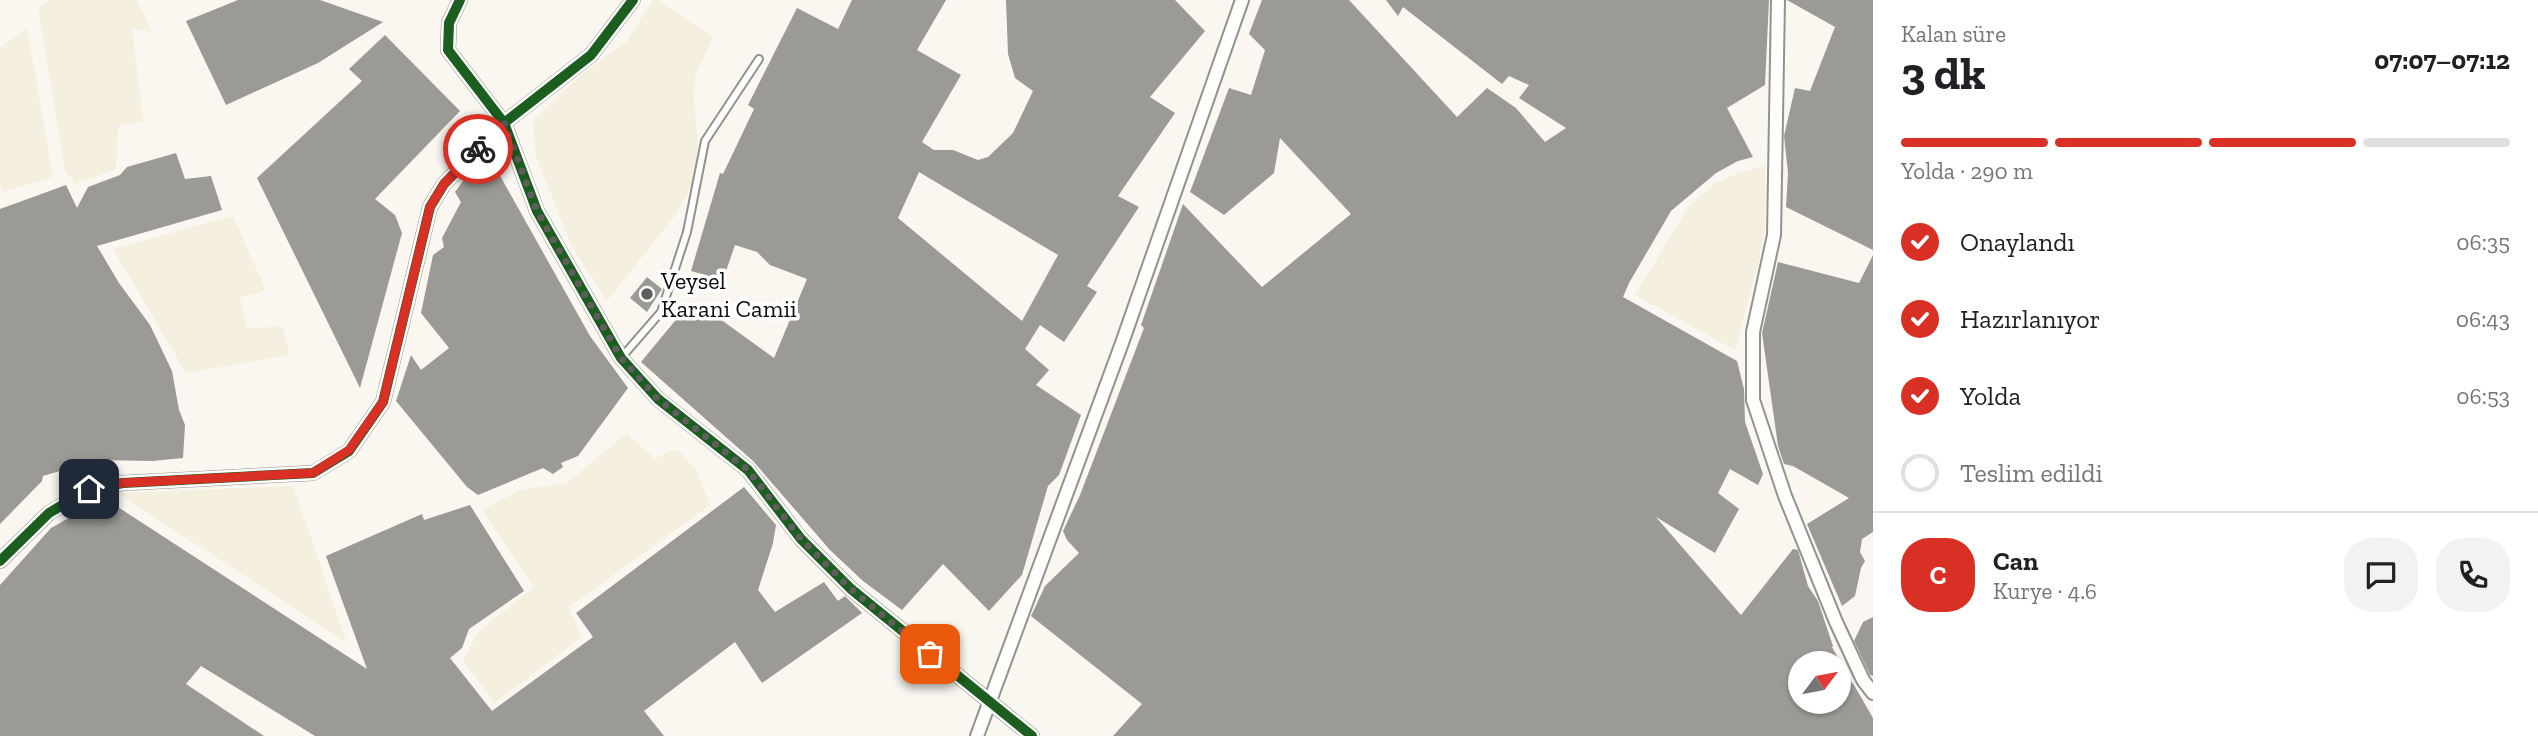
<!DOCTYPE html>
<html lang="tr">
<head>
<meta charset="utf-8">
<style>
  body { margin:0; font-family:"Zilla Slab",serif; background:#f2f2f2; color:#202124; height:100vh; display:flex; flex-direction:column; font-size:26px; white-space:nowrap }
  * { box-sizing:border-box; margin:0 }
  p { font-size:23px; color:#757577 }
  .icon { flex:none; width:38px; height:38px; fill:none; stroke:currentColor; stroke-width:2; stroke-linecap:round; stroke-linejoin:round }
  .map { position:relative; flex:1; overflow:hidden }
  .details { display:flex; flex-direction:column; background:#fff; width:665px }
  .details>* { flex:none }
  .needle { width:46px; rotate:58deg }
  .controls { position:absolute; left:1788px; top:651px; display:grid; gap:14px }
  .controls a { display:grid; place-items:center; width:63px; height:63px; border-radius:50%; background:#fff; box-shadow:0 2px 5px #0004; font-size:35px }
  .pin { position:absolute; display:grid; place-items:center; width:60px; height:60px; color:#fff; margin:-30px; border-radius:14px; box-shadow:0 4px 10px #0006 }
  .courier { position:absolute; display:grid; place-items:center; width:70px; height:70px; margin:-35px; border:5px solid #d93025; border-radius:50%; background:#fff; color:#222; box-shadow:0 2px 9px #0007 }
  .head em { font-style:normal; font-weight:700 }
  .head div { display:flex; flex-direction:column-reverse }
  .head { display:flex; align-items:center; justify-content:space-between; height:119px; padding:0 28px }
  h1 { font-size:46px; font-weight:700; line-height:52px }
  .bar { display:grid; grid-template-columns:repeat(4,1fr); gap:10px 7px; align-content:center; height:84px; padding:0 28px }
  .bar i { height:9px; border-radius:5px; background:#e0e0e0 }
  .bar .current { background:#d93025 }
  .bar p { grid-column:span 4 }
  .line { display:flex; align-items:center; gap:18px; padding:0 28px; border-top:2px solid #e0e0e0 }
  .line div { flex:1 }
  .round { display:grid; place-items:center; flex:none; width:74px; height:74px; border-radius:28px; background:#f2f2f2 }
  ol { padding:0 28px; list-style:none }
  li { display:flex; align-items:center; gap:21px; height:77px }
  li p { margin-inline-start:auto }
  li .icon { padding:7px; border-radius:50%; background:#d93025; color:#fff; stroke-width:4 }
  li:last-child { color:#757577 }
  li i { width:38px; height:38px; border:4px solid #e0e0e0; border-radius:50% }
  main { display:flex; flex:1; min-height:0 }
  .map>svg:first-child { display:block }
</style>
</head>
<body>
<main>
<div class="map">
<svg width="1873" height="736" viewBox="0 0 1873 736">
  <rect width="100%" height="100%" fill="#f9f7f0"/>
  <!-- farmland -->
  <path fill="#f4efde" d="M51,0H137L152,32L132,29L143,121L118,126L116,169L76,184L65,171L38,8Z
    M653,0H657L713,37L695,76L694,101L699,156L693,184L677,213L607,301L572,246L536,156L533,121L581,75L626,42Z
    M27,28L53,177L3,192L0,183V48Z
    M1765,166V228L1757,268L1735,350L1635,295L1689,206L1715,183L1739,173Z
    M233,216L266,290L240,298L247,329L282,326L290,355L186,373L113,249Z
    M627,433L655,459L669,451H679L697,471L710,505L569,607L581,637L495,703L463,661L477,633L534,587L482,510L520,490L567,483Z
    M293,486L347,643L118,493Z"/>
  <!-- building -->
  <path fill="#9c9a96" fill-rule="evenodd" d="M238,0H320L383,22L318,63L226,105L186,21Z
    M852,0H946L917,50L961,75L922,142L934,150H953L978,160L988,157L1013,133L1033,91L1015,78L1008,54L1006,0H1175L1205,31L1150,97L1175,113L1118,196L1139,207L1087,286L1097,292L1064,342L1040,325L1025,349L1049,370L1036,385L1081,415L1059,475L1048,486L1022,575L989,611L943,564L902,610L863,581L830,550L753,461L641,362L679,316L720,319L774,358L807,279L770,265L757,252L735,245L723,280L691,271L720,173L723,174L754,109L748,105L797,8L838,29ZM919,172L1058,255L1022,321L898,218Z
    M1262,0H1349L1457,117L1487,88L1516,108L1545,142L1566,128L1519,98L1529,85L1509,76L1502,84L1403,7L1398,16L1386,0H1769L1765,85L1727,108L1753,157L1738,161L1716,173L1671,211L1629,283L1623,297L1737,361L1744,389L1745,422L1763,474L1758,485L1730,469L1718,493L1739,509L1715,553L1656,517L1741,615L1793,549L1798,550L1808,586L1818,601L1833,646L1832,647L1841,663H1801V702H1839V667L1854,685L1873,718V736H1113L1142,704L1031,616L1045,586L1079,553L1067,540L1063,531L1080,495L1144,328L1141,325L1183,204L1262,287L1351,214L1280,138L1274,173L1224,215L1190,192L1229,88L1251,95L1265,50L1249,34Z
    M1787,0H1873V250L1786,207L1788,173L1784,136L1795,88L1810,91L1835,27Z
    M385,35L460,111L375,199L395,215L402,233L360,388L257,178L362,81L349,69Z
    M176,153L185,179L211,176L222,210L97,246L119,283L150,325L172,371L179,410L185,425L183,458L152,461L98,460L43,476L42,481L0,524V209L66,185L77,208L88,187L120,175L127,167Z
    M490,158L590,336L628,388L578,456L561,463L563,467L553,474L543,468L478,495L467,487L396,401L411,355L421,370L449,348L421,313L433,255L444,247L442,238L461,202L455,192L471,170Z
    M1873,255V532L1862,539L1860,552L1865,561L1861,568L1855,596L1842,606L1807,524L1849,498L1793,466L1784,464L1778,446L1762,333L1778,262L1859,283Z
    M647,277L662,289L647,312L630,298Z
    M744,487L776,525L773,543L758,590L775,612L824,582L838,601L845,596L862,613L762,683L735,642L644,711L664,736H315L201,666L186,684L264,736H0V585L51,528L104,498L367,669L326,556L422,514L424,520L470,505L524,591L469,629L462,648L450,658L492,711L593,637L576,613Z
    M1873,617V676L1870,675L1854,641L1863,622Z"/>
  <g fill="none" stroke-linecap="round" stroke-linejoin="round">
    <!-- service casing -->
    <g stroke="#93928f" stroke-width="10">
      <path id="service" d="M621,358L661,312L687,232L705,141L759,59"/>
    </g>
    <!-- minor casing -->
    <g stroke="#93928f" stroke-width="16">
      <path id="minor" d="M460,0L449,23L448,50L504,123L537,211L621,358L658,399L748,470L801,539L851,589L1032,736
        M1778,0L1774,235L1753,332V400L1785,496L1836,622L1863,680L1873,693
        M0,561L49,513L89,489L123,483L313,473L349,451L383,402L430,207L444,184L504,123L591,55L633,0
        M977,736L1122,343L1242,0"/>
    </g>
    <!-- service -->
    <use href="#service" stroke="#fefefd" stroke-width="6"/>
    <!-- minor -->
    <use href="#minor" stroke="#fefefd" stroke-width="12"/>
    <!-- cycleway casing -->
    <g stroke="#fff" stroke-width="15">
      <path id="cycleway" d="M460,0L449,23L448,50L504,123L537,211L621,358L658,399L748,470L801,539L851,589L1032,736
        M0,561L49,513L89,489L123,483L313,473L349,451L383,402L430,207L444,184L504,123L591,55L633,0"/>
    </g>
    <!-- cycleway -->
    <use href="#cycleway" stroke="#1b5e20" stroke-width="10"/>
  </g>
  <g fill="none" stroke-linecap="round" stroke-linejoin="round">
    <!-- done -->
    <path stroke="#5f5e5c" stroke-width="7" stroke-dasharray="0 12.6" d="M478,149L504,123L537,211L621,358L658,399L748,470L801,539L851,589L930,654"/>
    <!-- route -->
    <path stroke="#d93025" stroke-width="9" d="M89,489L122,483L313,473L349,450L383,402L430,207L444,184L478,149"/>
  </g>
  <!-- markers -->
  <circle fill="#5f5e5c" stroke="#fff" stroke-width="2.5" cx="647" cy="294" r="7"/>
  <g text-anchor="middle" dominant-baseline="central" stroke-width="7" stroke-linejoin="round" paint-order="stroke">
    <!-- poi labels -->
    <g font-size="24" fill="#0c0c0c" stroke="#fff" text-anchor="start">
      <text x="661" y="280">Veysel<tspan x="661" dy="28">Karani Camii</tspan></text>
    </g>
  </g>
</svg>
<div class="controls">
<a><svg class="needle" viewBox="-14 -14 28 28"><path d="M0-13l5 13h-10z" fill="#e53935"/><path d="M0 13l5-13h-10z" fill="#757577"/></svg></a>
</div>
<div class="pin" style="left:930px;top:654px;background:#ea580c"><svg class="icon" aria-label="bag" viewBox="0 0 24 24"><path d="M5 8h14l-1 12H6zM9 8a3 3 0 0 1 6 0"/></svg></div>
<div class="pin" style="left:89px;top:489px;background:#1f2937"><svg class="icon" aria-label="home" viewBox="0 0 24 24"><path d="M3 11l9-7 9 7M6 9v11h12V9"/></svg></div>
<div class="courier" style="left:478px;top:149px"><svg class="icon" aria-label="bike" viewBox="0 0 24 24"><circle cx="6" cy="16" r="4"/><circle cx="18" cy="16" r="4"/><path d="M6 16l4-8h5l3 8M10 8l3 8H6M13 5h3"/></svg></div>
</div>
<section class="details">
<div class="head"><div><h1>3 dk</h1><p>Kalan süre</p></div><em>07:07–07:12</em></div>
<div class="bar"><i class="current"></i><i class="current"></i><i class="current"></i><i></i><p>Yolda · 290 m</p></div>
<ol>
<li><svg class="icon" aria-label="check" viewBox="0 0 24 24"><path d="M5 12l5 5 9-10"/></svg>Onaylandı<p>06:35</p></li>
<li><svg class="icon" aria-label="check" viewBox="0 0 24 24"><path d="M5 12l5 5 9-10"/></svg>Hazırlanıyor<p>06:43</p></li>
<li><svg class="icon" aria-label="check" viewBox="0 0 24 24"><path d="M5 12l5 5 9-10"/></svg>Yolda<p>06:53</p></li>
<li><i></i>Teslim edildi</li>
</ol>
<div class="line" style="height:126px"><b class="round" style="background:#d93025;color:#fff">C</b><div><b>Can</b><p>Kurye · 4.6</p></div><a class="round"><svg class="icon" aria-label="chat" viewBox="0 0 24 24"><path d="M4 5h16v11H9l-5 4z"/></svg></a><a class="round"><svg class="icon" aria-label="phone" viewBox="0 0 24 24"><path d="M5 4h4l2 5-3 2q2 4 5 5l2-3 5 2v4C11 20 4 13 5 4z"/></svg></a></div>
</section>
</main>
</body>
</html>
